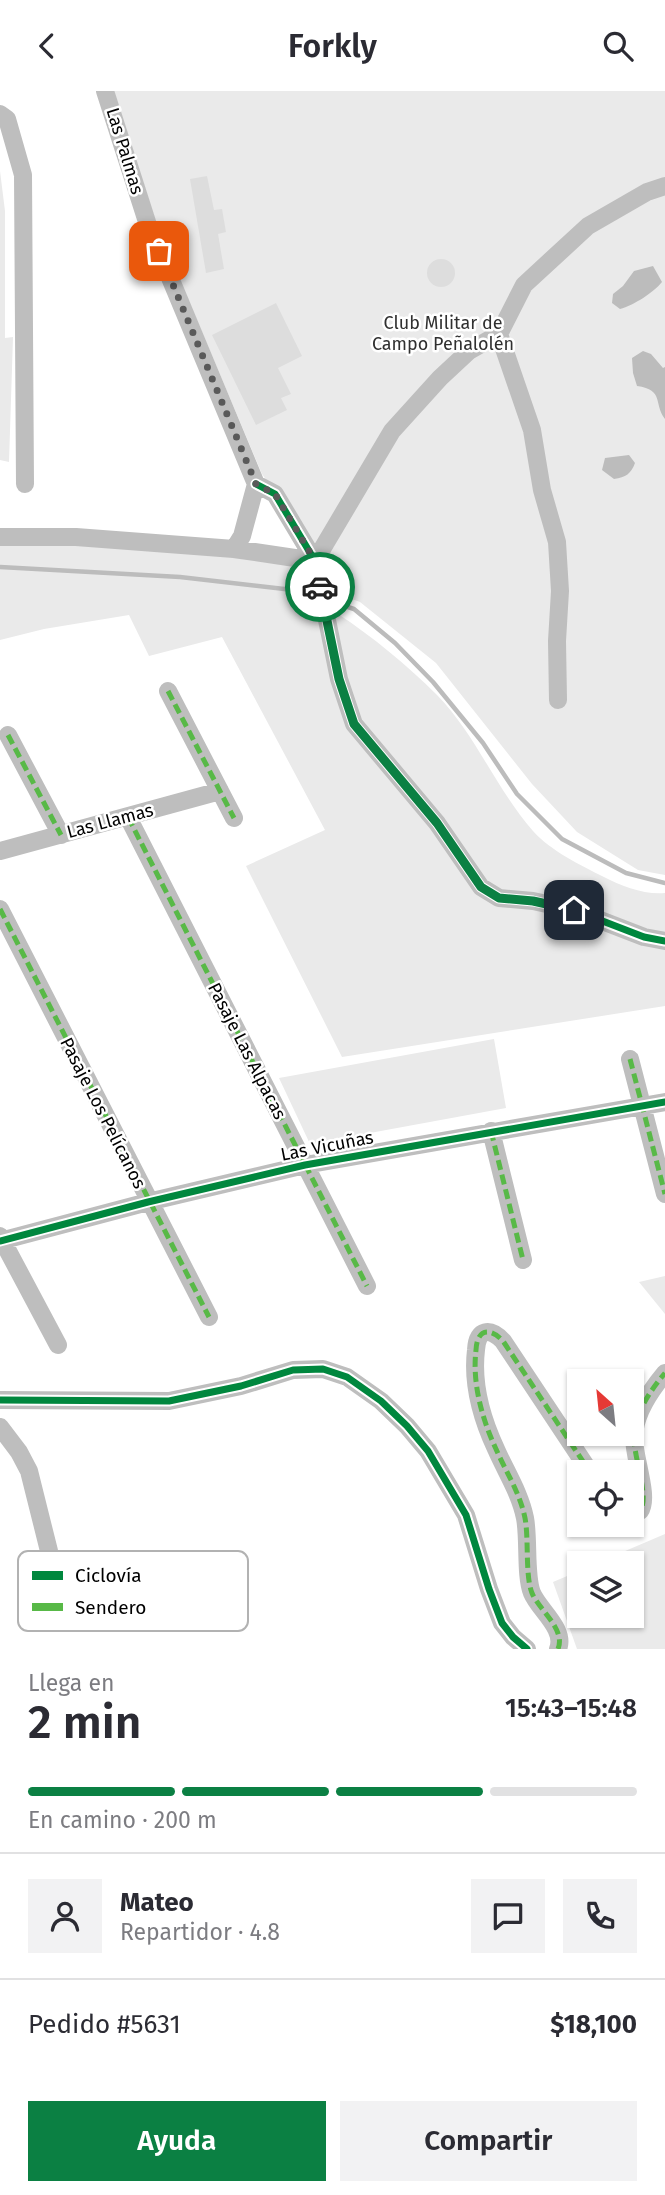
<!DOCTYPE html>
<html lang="es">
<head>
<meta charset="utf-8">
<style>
  body { margin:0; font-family:"Fira Sans",sans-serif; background:#f2f2f3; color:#2b2b33; height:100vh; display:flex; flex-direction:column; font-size:26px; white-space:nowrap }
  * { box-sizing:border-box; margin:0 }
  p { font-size:23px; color:#7c7c81 }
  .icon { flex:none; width:38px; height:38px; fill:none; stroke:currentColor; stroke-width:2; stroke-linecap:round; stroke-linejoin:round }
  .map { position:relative; height:1558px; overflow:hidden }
  .side { display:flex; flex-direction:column; background:#fff; flex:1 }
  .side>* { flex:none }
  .needle { width:46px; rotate:333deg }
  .controls { position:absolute; left:567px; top:1278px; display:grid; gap:14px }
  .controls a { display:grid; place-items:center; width:77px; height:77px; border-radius:0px; background:#fff; box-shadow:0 2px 5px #0004; font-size:35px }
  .pin { position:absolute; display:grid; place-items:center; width:60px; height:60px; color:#fff; margin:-30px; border-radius:14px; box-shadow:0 4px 10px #0006 }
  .courier { position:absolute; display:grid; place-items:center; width:70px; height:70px; margin:-35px; border:5px solid #0b8043; border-radius:50%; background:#fff; color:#222; box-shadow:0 2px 9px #0007 }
  .headline em { font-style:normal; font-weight:600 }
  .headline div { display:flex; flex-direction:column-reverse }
  .headline { display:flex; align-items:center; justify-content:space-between; height:119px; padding:0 28px }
  h1 { font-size:46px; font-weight:600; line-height:52px }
  .bar { display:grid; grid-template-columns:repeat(4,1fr); gap:10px 7px; align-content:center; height:84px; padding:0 28px }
  .bar i { height:9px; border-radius:5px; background:#e1e1e2 }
  .bar .selected { background:#0b8043 }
  .bar p { grid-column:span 4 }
  .line { display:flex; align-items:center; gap:18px; padding:0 28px; border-top:2px solid #e1e1e2 }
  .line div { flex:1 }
  .round { display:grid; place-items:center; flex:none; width:74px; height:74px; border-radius:0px; background:#f2f2f3 }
  .primary-button { display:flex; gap:14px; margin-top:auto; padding:14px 28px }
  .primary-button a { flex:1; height:80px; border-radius:0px; background:#0b8043; color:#fff; font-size:28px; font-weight:600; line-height:80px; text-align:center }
  .primary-button a+a { background:#f2f2f3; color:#2b2b33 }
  header { display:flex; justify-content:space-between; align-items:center; height:91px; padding:0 28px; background:#fff; font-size:32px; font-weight:600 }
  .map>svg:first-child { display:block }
</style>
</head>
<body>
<header><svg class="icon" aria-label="back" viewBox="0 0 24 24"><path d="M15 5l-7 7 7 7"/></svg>Forkly<svg class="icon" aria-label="search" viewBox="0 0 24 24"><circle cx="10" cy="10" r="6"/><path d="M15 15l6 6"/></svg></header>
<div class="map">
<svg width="665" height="1558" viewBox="0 0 665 1558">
  <rect width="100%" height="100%" fill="#fff"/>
  <!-- green -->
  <path fill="#eaeaea" d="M114,0H665V784L638,779L577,741L532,693L436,572L360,511L333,501L338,523C373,546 407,574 437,604C476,644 496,698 533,740C551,760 580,774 604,786C621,795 645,804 665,802V915L342,966L246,775L325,739L222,546L149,565L129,524L44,538L0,549V450L224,458L327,476L262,383L157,134Z
    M0,80L5,120V247L13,246L9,371L0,369Z
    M494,948L506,1017L310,1053L279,987Z
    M665,1185V1223L639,1191Z
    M665,1443V1558H577L553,1491L579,1480V1524H632V1472H597Z"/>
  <!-- water -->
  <path fill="#bcbcbc" d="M653,175L662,191C653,202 634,214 620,218L612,212L613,203L623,195L634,180Z
    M643,260L651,263L663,277L665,276V328C653,313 665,299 637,295L633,282L632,267Z
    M629,364L635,372C631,383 626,386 614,388L602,379L605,367Z"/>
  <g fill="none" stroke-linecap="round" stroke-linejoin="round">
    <!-- stream -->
    <path stroke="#bcbcbc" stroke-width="4.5" d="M0,476L180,486L293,499L317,507
      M329,510L354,518L395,552L433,591L483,652L517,703L562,748L626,782L665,792"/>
  </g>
  <!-- building -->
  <path fill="#ddd" d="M207,85L214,119L222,118L226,141L218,143L224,178L206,182L190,88Z
    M427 182a14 14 0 1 1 28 0a14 14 0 1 1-28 0Z
    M276,212L302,265L278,277L291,303L281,307L287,319L256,334L212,244Z"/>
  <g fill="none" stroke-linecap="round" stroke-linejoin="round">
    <!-- street -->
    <path stroke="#bebebe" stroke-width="18" d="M105,0L148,134L256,393L242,445L234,458
      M0,23L7,28L23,84L25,393
      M499,243L532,339L542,399L557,451L560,500L557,550L558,609
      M256,393L275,403L315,470L339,588L354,633L437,732L481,796L499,807L533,810L574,819L644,846L665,850
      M0,446H76L234,458L315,470
      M315,470L392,340L440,287L469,260L499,243L524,194L588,135L647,101L665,95
      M168,600L234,727
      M8,644L61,744
      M128,726L367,1195
      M0,760L220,700
      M0,818L209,1226
      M630,968L665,1103
      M491,1040L523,1169
      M0,1145L58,1254
      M0,1150L148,1111L305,1074L665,1011
      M0,1309L169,1310L241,1295L293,1279L323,1278L347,1286L381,1310L407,1335L428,1360L466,1424L489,1498L502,1532L513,1546L527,1558
      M0,1336L19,1361L29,1380L49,1460
      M632,1424L640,1420C650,1406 633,1365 634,1345C635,1322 650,1300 665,1282
      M558,1558C566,1538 539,1519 532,1502C525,1485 529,1448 525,1427C520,1402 506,1381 496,1358C482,1328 472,1292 476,1259C477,1238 490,1236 503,1250L590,1381"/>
    <!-- quiet -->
    <path stroke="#58b947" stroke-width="5" stroke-dasharray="10 5" stroke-linecap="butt" d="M168,600L234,727
      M8,644L61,744
      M128,726L367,1195
      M0,818L209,1226
      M630,968L665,1103
      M491,1040L523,1169
      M632,1424L640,1420C650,1406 633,1365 634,1345C635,1322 650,1300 665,1282
      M558,1558C566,1538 539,1519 532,1502C525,1485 529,1448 525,1427C520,1402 506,1381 496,1358C482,1328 472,1292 476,1259C477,1238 490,1236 503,1250L590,1381"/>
    <!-- cycleway casing -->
    <g stroke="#fff" stroke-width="11">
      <path id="cycleway" d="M256,393L275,403L315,470L339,588L354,633L437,732L481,796L499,807L533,810L574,819L644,846L665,850
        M0,1150L148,1111L305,1074L665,1011
        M0,1309L169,1310L241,1295L293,1279L323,1278L347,1286L381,1310L407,1335L428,1360L466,1424L489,1498L502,1532L513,1546L527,1558"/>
    </g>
    <!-- cycleway -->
    <use href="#cycleway" stroke="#00873e" stroke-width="7"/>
  </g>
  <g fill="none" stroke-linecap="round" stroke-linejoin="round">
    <!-- done -->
    <path stroke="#595959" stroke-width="7" stroke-dasharray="0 12.6" d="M159,160L256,393L275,403L315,470L320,496"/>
    <!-- route -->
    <path stroke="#0b8043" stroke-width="9" d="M320,496L339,588L354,633L437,732L481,796L499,807L533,810L574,819"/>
  </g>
  <g text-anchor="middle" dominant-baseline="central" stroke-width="5" stroke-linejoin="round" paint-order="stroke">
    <!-- street labels -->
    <g font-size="18" fill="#000" stroke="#fff">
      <text transform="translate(125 60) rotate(73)">Las Palmas</text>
      <text transform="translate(110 730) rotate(-15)">Las Llamas</text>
      <text transform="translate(247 960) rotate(63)">Pasaje Las Alpacas</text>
      <text transform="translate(103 1022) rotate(63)">Pasaje Los Pelícanos</text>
      <text transform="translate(327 1055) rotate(-11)">Las Vicuñas</text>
    </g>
    <!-- park labels -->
    <g font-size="18" fill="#303030" stroke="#fff">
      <text x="443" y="232">Club Militar de<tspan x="443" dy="21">Campo Peñalolén</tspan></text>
    </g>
  </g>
  <!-- legend -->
  <rect x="18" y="1460" width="230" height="80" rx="10" fill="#fff" stroke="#b2b2b2" stroke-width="2"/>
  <rect x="32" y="1480" width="31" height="9" fill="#00873e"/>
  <rect x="32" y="1512" width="31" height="8" fill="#58b947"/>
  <g font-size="19" fill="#000">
    <text x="75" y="1491">Ciclovía</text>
    <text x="75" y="1523">Sendero</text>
  </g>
</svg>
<div class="controls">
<a><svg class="needle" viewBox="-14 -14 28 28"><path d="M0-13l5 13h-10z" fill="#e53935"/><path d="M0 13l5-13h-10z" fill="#7c7c81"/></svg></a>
<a><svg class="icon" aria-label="locate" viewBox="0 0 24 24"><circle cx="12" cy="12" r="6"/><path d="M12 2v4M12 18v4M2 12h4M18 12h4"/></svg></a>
<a><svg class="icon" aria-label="layers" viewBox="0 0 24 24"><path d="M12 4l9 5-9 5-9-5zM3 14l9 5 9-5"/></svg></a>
</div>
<div class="pin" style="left:159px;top:160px;background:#ea580c"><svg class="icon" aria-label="bag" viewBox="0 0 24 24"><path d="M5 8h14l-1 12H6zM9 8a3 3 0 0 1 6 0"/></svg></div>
<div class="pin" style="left:574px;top:819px;background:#1f2937"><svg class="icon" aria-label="home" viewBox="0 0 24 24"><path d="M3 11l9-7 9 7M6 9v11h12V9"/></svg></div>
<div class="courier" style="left:320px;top:496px"><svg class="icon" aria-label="car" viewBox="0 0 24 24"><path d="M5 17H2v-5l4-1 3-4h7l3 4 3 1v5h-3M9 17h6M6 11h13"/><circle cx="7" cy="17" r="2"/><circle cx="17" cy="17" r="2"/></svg></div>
</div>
<section class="side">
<div class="headline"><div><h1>2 min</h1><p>Llega en</p></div><em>15:43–15:48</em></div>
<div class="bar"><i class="selected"></i><i class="selected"></i><i class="selected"></i><i></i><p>En camino · 200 m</p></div>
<div class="line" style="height:126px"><a class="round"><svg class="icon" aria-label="person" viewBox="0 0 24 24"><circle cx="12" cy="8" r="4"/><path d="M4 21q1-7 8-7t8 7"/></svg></a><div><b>Mateo</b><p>Repartidor · 4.8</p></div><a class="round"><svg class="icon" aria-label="chat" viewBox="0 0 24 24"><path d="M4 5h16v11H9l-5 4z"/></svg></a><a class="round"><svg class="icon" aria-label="phone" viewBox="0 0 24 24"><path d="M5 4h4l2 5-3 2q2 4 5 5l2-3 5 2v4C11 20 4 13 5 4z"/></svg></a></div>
<div class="line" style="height:91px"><div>Pedido #5631</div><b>$18,100</b></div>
<div class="primary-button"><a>Ayuda</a><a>Compartir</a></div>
</section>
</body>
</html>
